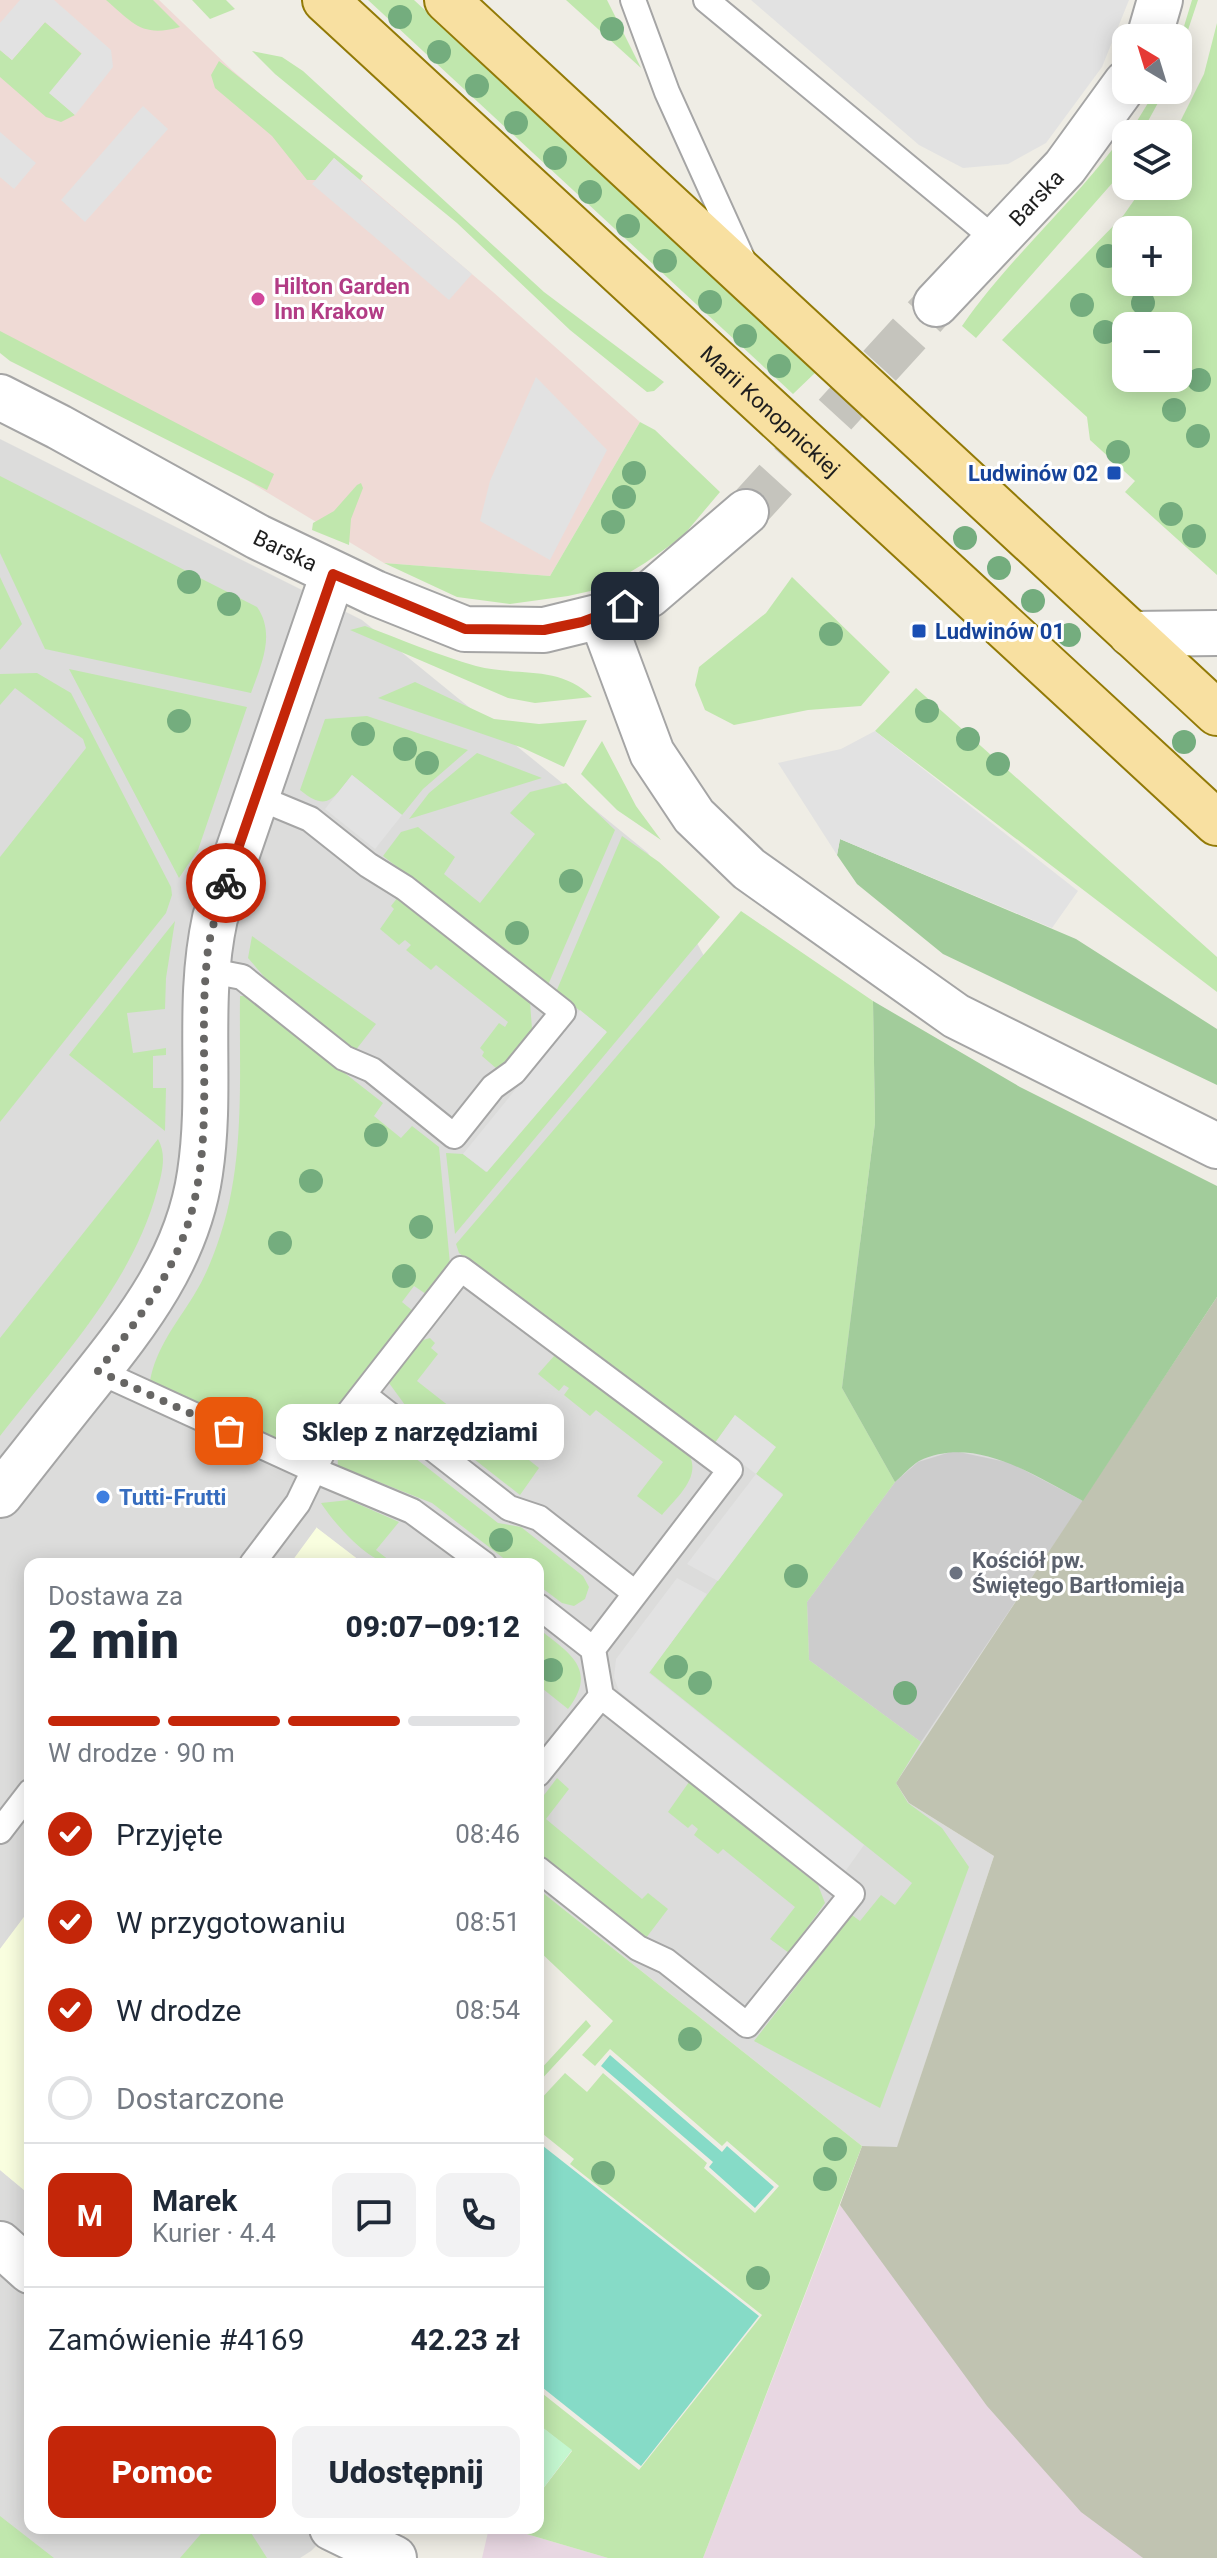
<!DOCTYPE html>
<html lang="pl">
<head>
<meta charset="utf-8">
<style>
  body { margin:0; font-family:Roboto,sans-serif; background:#f2f2f3; color:#1f2937; height:100vh; display:flex; flex-direction:column; font-size:30px; white-space:nowrap }
  * { box-sizing:border-box; margin:0 }
  p { font-size:26px; color:#747a83 }
  .icon { flex:none; width:44px; height:44px; fill:none; stroke:currentColor; stroke-width:2; stroke-linecap:round; stroke-linejoin:round }
  .map { position:relative; flex:1; overflow:hidden }
  .drawer { position:absolute; left:24px; top:1558px; width:520px; height:976px; display:flex; flex-direction:column; background:#fff; border-radius:16px; box-shadow:0 4px 20px #0003 }
  .drawer>* { flex:none }
  .needle { width:52px; rotate:322deg }
  .fabs { position:absolute; left:1112px; top:24px; display:grid; gap:16px }
  .fabs a { display:grid; place-items:center; width:80px; height:80px; border-radius:16px; background:#fff; box-shadow:0 4px 20px #0003; font-size:40px }
  .pin { position:absolute; display:grid; place-items:center; width:68px; height:68px; color:#fff; margin:-34px; border-radius:16px; box-shadow:0 4px 12px #0006 }
  .courier { position:absolute; display:grid; place-items:center; width:80px; height:80px; margin:-40px; border:6px solid #c42609; border-radius:50%; background:#fff; color:#222; box-shadow:0 2px 10px #0007 }
  .bubble { position:absolute; height:56px; border-radius:16px; background:#fff; box-shadow:0 4px 20px #0003; font-size:26px; font-weight:800; line-height:56px; text-align:center }
  .head em { font-style:normal; font-weight:800 }
  .head div { display:flex; flex-direction:column-reverse }
  .head { display:flex; align-items:center; justify-content:space-between; height:136px; padding:0 24px }
  h1 { font-size:52px; font-weight:800; line-height:60px }
  .bar { display:grid; grid-template-columns:repeat(4,1fr); gap:12px 8px; align-content:center; height:96px; padding:0 24px }
  .bar i { height:10px; border-radius:6px; background:#e0e1e3 }
  .bar .current { background:#c42609 }
  .bar p { grid-column:span 4 }
  .line { display:flex; align-items:center; gap:20px; padding:0 24px; border-top:2px solid #e0e1e3 }
  .line div { flex:1 }
  .round { display:grid; place-items:center; flex:none; width:84px; height:84px; border-radius:16px; background:#f2f2f3 }
  ol { padding:0 24px; list-style:none }
  li { display:flex; align-items:center; gap:24px; height:88px }
  li p { margin-inline-start:auto }
  li .icon { padding:8px; border-radius:50%; background:#c42609; color:#fff; stroke-width:4 }
  li:last-child { color:#747a83 }
  li i { width:44px; height:44px; border:4px solid #e0e1e3; border-radius:50% }
  .primary-button { display:flex; gap:16px; margin-top:auto; padding:16px 24px }
  .primary-button a { flex:1; height:92px; border-radius:16px; background:#c42609; color:#fff; font-size:32px; font-weight:800; line-height:92px; text-align:center }
  .primary-button a+a { background:#f2f2f3; color:#1f2937 }
  .map>svg:first-child { display:block }
</style>
</head>
<body>
<div class="map">
<svg width="1217" height="2558" viewBox="0 0 1217 2558">
  <rect width="100%" height="100%" fill="#efede5"/>
  <!-- residential -->
  <path fill="#dcdcdb" d="M0,439L362,620L648,853L908,1331L1103,1457L1083,1501L909,1803L994,1856L897,2148L862,2146L538,1889V1564H364L317,1528L290,1564H30V1909L0,1949Z
    M0,2170L30,2195V2528H334L311,2551L300,2558H0Z"/>
  <!-- commercial -->
  <path fill="#efdad5" d="M0,0H159L232,70L493,292L640,422L550,576L384,563L212,459L0,349Z"/>
  <!-- industrial -->
  <path fill="#e8d7e2" d="M840,2205L1133,2549L1143,2558H703Z
    M489,2528H506L608,2558H482Z"/>
  <!-- education -->
  <path fill="#f9fedf" d="M317,1527V1528L364,1564H290Z
    M30,1909V2195L0,2170V1949Z"/>
  <!-- religious -->
  <path fill="#ccc" d="M954,1451L1011,1463L1083,1501L921,1742L809,1660L807,1602L895,1482L918,1462Z"/>
  <!-- construction -->
  <path fill="#c0c3b1" d="M1217,1297V2558H1143L1081,2512L987,2406L840,2205L862,2146L897,2147L994,1856L909,1803L896,1783Z"/>
  <!-- grass -->
  <path fill="#c0e7ad" fill-rule="evenodd" d="M106,0H153L180,27C142,38 133,23 106,0Z
    M192,0H226L235,9L210,19Z
    M368,0H414L817,371L793,394Z
    M566,0H607L641,68Z
    M1192,0H1198L1178,60V46Z
    M45,22L82,54L50,93L75,115L61,122L46,117L0,77V50L12,60Z
    M1217,23V575L1125,492L1135,481L1090,440L1087,417L1002,340L1123,216L1144,186H1178V134H1174L1204,74ZM1126,230H1178V282H1126ZM1126,326H1178V378H1126Z
    M252,51L282,57L303,71L544,292L664,382L654,391L647,392L570,330L457,223L275,74Z
    M219,61L363,176L360,181L334,158L316,180H307L272,136L215,88L211,75Z
    M1156,90H1165L1141,134H1129Z
    M1126,138V160L1115,180L976,338L962,326C1007,261 1067,209 1115,146L1118,148Z
    M0,331L274,474L267,490L10,361L0,353Z
    M640,422L655,430L720,492L682,537L645,563L604,588L568,596L510,604L457,597L384,563L550,576Z
    M0,476L257,607C276,634 261,665 251,693L45,649L0,553Z
    M361,483L363,488L351,519L349,545L312,530L313,523L334,511L357,485Z
    M0,577L22,624L0,650Z
    M792,577L890,672L861,706L808,710L734,725L705,710L695,685L699,667L766,613Z
    M365,626C402,640 438,655 476,666C518,677 559,664 592,697L535,703L508,698L350,630Z
    M69,669L247,707L198,850L179,878Z
    M37,673L71,693L171,887L172,895L166,913L0,1122V857L86,748L83,739L15,688L0,705V674Z
    M415,682L494,719L539,724L587,720L564,767L523,748L378,698Z
    M916,688L1217,957V992L875,731Z
    M367,716L468,750L423,789L402,815L352,775C333,798 328,813 300,790L325,719Z
    M602,741L636,806L661,840L617,810L581,774Z
    M477,753L542,778L409,819L429,793Z
    M566,783L615,830L548,985L383,856L401,832L418,827L455,857L444,874L480,903L535,834L510,813L530,792Z
    M622,836L659,862L720,917L455,1234L446,1153L463,1154L486,1172L606,1031L556,992Z
    M398,897L530,1002L532,1029L503,1066L497,1069L482,1056L484,1052L480,1048L499,1023L505,1027L508,1022L436,965L431,970L406,950L411,945L405,940L399,945L380,929L394,909L391,906Z
    M741,911L873,1001L875,1123L842,1388L895,1482L807,1602L809,1660L921,1742L896,1783L908,1803L942,1828L969,1867L880,2108L754,2041L852,1915L860,1921L881,1895L895,1905L912,1883L649,1672L783,1494L756,1474L735,1415L715,1443L459,1253L456,1244Z
    M175,921L166,978L165,1009L127,1013L133,1053L166,1048V1055L153,1056V1088H166L165,1131L69,1055Z
    M252,936L376,1024L355,1051L273,987L248,958Z
    M240,996H246L383,1103L374,1116L401,1138L412,1126L439,1147L450,1264L426,1294L414,1286L402,1302L413,1311L321,1431L307,1438L283,1441L150,1381C156,1348 176,1324 194,1295C204,1279 211,1262 217,1245C246,1166 239,1079 240,996Z
    M158,1139C167,1155 162,1173 157,1191C131,1286 59,1360 0,1436V1338Z
    M430,1338L435,1343L431,1348L438,1354L417,1381L482,1432L487,1428L513,1448L509,1455L514,1458L519,1452L539,1468L520,1495L405,1405L389,1383L420,1341Z
    M555,1355L689,1455C702,1477 675,1499 662,1515L637,1496L663,1462L596,1410L590,1416L564,1395L569,1388L564,1385L559,1391L538,1374Z
    M369,1430L387,1436L498,1523L521,1527L583,1576L589,1587L585,1599L574,1606L562,1603L538,1585V1564H511L432,1503L338,1466C336,1444 349,1432 369,1430Z
    M349,1500L399,1522L376,1550L394,1564C369,1564 334,1523 321,1503Z
    M544,1633C574,1656 596,1672 568,1709L538,1685V1641Z
    M557,1778L569,1789L546,1819L642,1899L648,1893L668,1909L646,1938L538,1853V1803Z
    M689,1782L818,1885L825,1903L789,1953L770,1939L795,1907L723,1849L718,1854L694,1835L698,1829L692,1824L688,1828L668,1812Z
    M538,1889L862,2146L703,2558H608L506,2528H538V2489L542,2490L572,2451L538,2424V2390L639,2470L762,2315L570,2164L574,2159L538,2130V2102L565,2073L587,2092L603,2073L707,2163L704,2168L755,2213L779,2186L727,2141L722,2146L610,2049L595,2066L582,2055L613,2021L538,1950Z
    M586,2020L591,2026L538,2083V2072Z
    M0,2516L54,2558H0Z
    M206,2528H248L267,2558H180Z"/>
  <!-- forest -->
  <path fill="#a2cc9b" d="M840,839L1076,939L1217,1029V1085L943,954L857,884L837,855Z
    M873,1001L1020,1087L1217,1186V1297L1083,1501C1035,1476 975,1434 919,1461C911,1466 903,1475 895,1482L842,1388L875,1123Z"/>
  <!-- park -->
  <path fill="#c4f7d0" d="M538,2424L572,2450L542,2490L538,2489Z"/>
  <!-- pitch -->
  <path fill="#86dbc7" d="M610,2055L722,2152L727,2146L774,2187L755,2208L709,2167L713,2162L601,2066Z
    M538,2142L759,2316L641,2466L538,2384Z"/>
  <!-- parking -->
  <path fill="#e2e2e2" d="M20,0H54L111,50L113,67L75,115L49,93L82,53L45,22L12,60L0,50V23Z
    M751,0H1129L1102,67L1046,143L1008,164L963,168L919,145Z
    M143,106L168,129L85,222L61,200Z
    M0,132L36,163L14,189L0,177Z
    M334,158L472,274L449,300L312,184Z
    M536,377L607,450L550,560L480,521L490,481Z
    M875,731L1078,891L1052,928L840,839L837,855L778,763L841,749Z
    M352,775L402,815L375,849L325,809Z
    M580,1010L607,1032L487,1172L463,1154Z
    M735,1415L776,1447L756,1474L783,1495L718,1581L687,1564L756,1474L715,1443Z
    M677,1578L707,1594L649,1673L864,1845L844,1873L619,1691L614,1677L616,1659Z"/>
  <g fill="none" stroke-linecap="round" stroke-linejoin="round">
    <!-- street-tunnel -->
    <path stroke="#c5c4bd" stroke-width="44" stroke-dasharray="44 22" stroke-linecap="butt" d="M746,512L936,304"/>
    <!-- lane casing -->
    <g stroke="#a5a5a5" stroke-width="28">
      <path id="lane" d="M633,0L667,92L743,260
        M706,0L997,241
        M206,970L242,977L344,1058L372,1070L454,1136L493,1087L514,1072L563,1012L405,888L368,865L310,819L257,797
        M98,1371L314,1470L412,1511L484,1564
        M364,1395L509,1508L539,1518L635,1593
        M252,1564L298,1503L330,1437L461,1269L730,1470L593,1649
        M538,1606L593,1649L601,1696L852,1894L747,2025L666,1961L638,1948L538,1869
        M538,1774L601,1696
        M0,1831L30,1792"/>
    </g>
    <!-- street casing -->
    <g stroke="#a5a5a5" stroke-width="48">
      <g id="street">
        <path d="M1149,38L1160,0"/>
        <path id="s1" d="M936,304L1065,167L1126,83"/>
        <path id="s2" d="M0,397L59,427L258,537L375,593L465,629L544,630L601,616L649,595L746,512"/>
        <path d="M601,616L652,753L694,816L749,869L956,1016L1217,1146"/>
        <path d="M1131,634L1217,633"/>
        <path d="M0,1495C29,1458 58,1421 87,1385C139,1320 188,1257 200,1173C213,1087 196,1005 215,918L333,574"/>
        <path d="M0,2244L30,2271"/>
        <path d="M332,2528L394,2558"/>
      </g>
    </g>
    <!-- primary casing -->
    <g stroke="#927a07" stroke-width="48">
      <g id="primary">
        <path id="s3" d="M325,0L1217,823"/>
        <path d="M447,0L1217,713"/>
      </g>
    </g>
    <!-- lane -->
    <use href="#lane" stroke="#fff" stroke-width="24"/>
    <!-- street -->
    <use href="#street" stroke="#fff" stroke-width="44"/>
    <!-- primary -->
    <use href="#primary" stroke="#f8e0a1" stroke-width="44"/>
  </g>
  <!-- trees -->
  <g fill="#74ad7e">
    <circle cx="400" cy="17" r="12"/>
    <circle cx="612" cy="29" r="12"/>
    <circle cx="439" cy="52" r="12"/>
    <circle cx="477" cy="86" r="12"/>
    <circle cx="516" cy="123" r="12"/>
    <circle cx="555" cy="158" r="12"/>
    <circle cx="590" cy="192" r="12"/>
    <circle cx="628" cy="226" r="12"/>
    <circle cx="1108" cy="256" r="12"/>
    <circle cx="665" cy="261" r="12"/>
    <circle cx="710" cy="302" r="12"/>
    <circle cx="1143" cy="303" r="12"/>
    <circle cx="1082" cy="305" r="12"/>
    <circle cx="1105" cy="332" r="12"/>
    <circle cx="745" cy="336" r="12"/>
    <circle cx="779" cy="366" r="12"/>
    <circle cx="1199" cy="380" r="12"/>
    <circle cx="1174" cy="410" r="12"/>
    <circle cx="1198" cy="436" r="12"/>
    <circle cx="1118" cy="452" r="12"/>
    <circle cx="634" cy="473" r="12"/>
    <circle cx="624" cy="497" r="12"/>
    <circle cx="1171" cy="514" r="12"/>
    <circle cx="613" cy="522" r="12"/>
    <circle cx="1194" cy="536" r="12"/>
    <circle cx="965" cy="538" r="12"/>
    <circle cx="999" cy="568" r="12"/>
    <circle cx="189" cy="582" r="12"/>
    <circle cx="1033" cy="601" r="12"/>
    <circle cx="229" cy="604" r="12"/>
    <circle cx="831" cy="634" r="12"/>
    <circle cx="1069" cy="635" r="12"/>
    <circle cx="927" cy="711" r="12"/>
    <circle cx="179" cy="721" r="12"/>
    <circle cx="363" cy="734" r="12"/>
    <circle cx="968" cy="739" r="12"/>
    <circle cx="1184" cy="742" r="12"/>
    <circle cx="405" cy="749" r="12"/>
    <circle cx="427" cy="763" r="12"/>
    <circle cx="998" cy="764" r="12"/>
    <circle cx="571" cy="881" r="12"/>
    <circle cx="517" cy="933" r="12"/>
    <circle cx="376" cy="1135" r="12"/>
    <circle cx="311" cy="1181" r="12"/>
    <circle cx="421" cy="1227" r="12"/>
    <circle cx="280" cy="1243" r="12"/>
    <circle cx="404" cy="1276" r="12"/>
    <circle cx="501" cy="1540" r="12"/>
    <circle cx="796" cy="1576" r="12"/>
    <circle cx="676" cy="1667" r="12"/>
    <circle cx="551" cy="1670" r="12"/>
    <circle cx="700" cy="1683" r="12"/>
    <circle cx="905" cy="1693" r="12"/>
    <circle cx="690" cy="2039" r="12"/>
    <circle cx="835" cy="2149" r="12"/>
    <circle cx="603" cy="2173" r="12"/>
    <circle cx="825" cy="2179" r="12"/>
    <circle cx="758" cy="2278" r="12"/>
  </g>
  <g fill="none" stroke-linecap="round" stroke-linejoin="round">
    <!-- done -->
    <path stroke="#676664" stroke-width="8" stroke-dasharray="0 14.4" d="M226,883C219,907 209,933 207,959C198,1044 214,1131 191,1214C174,1274 136,1323 98,1371L229,1431"/>
    <!-- route -->
    <path stroke="#c42609" stroke-width="10" d="M226,883L333,574L465,629L544,630L582,622L625,606"/>
  </g>
  <!-- markers -->
  <circle fill="#d1479c" stroke="#fff" stroke-width="3" cx="258" cy="299" r="8"/>
  <g fill="#1a4fb4" stroke="#fff" stroke-width="3">
    <rect x="1106" y="465" width="16" height="16" rx="4"/>
    <rect x="911" y="623" width="16" height="16" rx="4"/>
  </g>
  <circle fill="#3f7fe0" stroke="#fff" stroke-width="3" cx="103" cy="1497" r="8"/>
  <circle fill="#6b7280" stroke="#fff" stroke-width="3" cx="956" cy="1573" r="8"/>
  <g text-anchor="middle" dominant-baseline="central" stroke-width="6" stroke-linejoin="round" paint-order="stroke">
    <!-- street labels -->
    <g font-size="22" fill="#1e1e1e" stroke="#fff">
      <text stroke="none"><textPath href="#s1" startOffset="146">Barska</textPath></text>
      <text stroke="none"><textPath href="#s3" startOffset="606">Marii Konopnickiej</textPath></text>
      <text stroke="none"><textPath href="#s2" startOffset="324">Barska</textPath></text>
    </g>
    <!-- hotel labels -->
    <g font-size="22" font-weight="bold" fill="#b23c85" stroke="#fff" text-anchor="start">
      <text x="274" y="286">Hilton Garden<tspan x="274" dy="25">Inn Krakow</tspan></text>
    </g>
    <!-- transit labels -->
    <g font-size="22" font-weight="bold" fill="#164399" stroke="#fff" text-anchor="end">
      <text x="1098" y="473">Ludwinów 02</text>
      <text x="935" y="631" text-anchor="start">Ludwinów 01</text>
    </g>
    <!-- shop labels -->
    <g font-size="22" font-weight="bold" fill="#366cbe" stroke="#fff" text-anchor="start">
      <text x="119" y="1497">Tutti-Frutti</text>
    </g>
    <!-- worship labels -->
    <g font-size="22" font-weight="bold" fill="#5b616d" stroke="#fff" text-anchor="start">
      <text x="972" y="1560">Kościół pw.<tspan x="972" dy="25">Świętego Bartłomieja</tspan></text>
    </g>
  </g>
</svg>
<div class="fabs">
<a><svg class="needle" viewBox="-14 -14 28 28"><path d="M0-13l5 13h-10z" fill="#e53935"/><path d="M0 13l5-13h-10z" fill="#747a83"/></svg></a>
<a><svg class="icon" aria-label="layers" viewBox="0 0 24 24"><path d="M12 4l9 5-9 5-9-5zM3 14l9 5 9-5"/></svg></a>
<a>+</a>
<a>−</a>
</div>
<div class="pin" style="left:229px;top:1431px;background:#ea580c"><svg class="icon" aria-label="bag" viewBox="0 0 24 24"><path d="M5 8h14l-1 12H6zM9 8a3 3 0 0 1 6 0"/></svg></div>
<div class="pin" style="left:625px;top:606px;background:#1f2937"><svg class="icon" aria-label="home" viewBox="0 0 24 24"><path d="M3 11l9-7 9 7M6 9v11h12V9"/></svg></div>
<div class="courier" style="left:226px;top:883px"><svg class="icon" aria-label="bike" viewBox="0 0 24 24"><circle cx="6" cy="16" r="4"/><circle cx="18" cy="16" r="4"/><path d="M6 16l4-8h5l3 8M10 8l3 8H6M13 5h3"/></svg></div>
<div class="bubble" style="left:276px;top:1404px;width:288px">Sklep z narzędziami</div>
<section class="drawer">
<div class="head"><div><h1>2 min</h1><p>Dostawa za</p></div><em>09:07–09:12</em></div>
<div class="bar"><i class="current"></i><i class="current"></i><i class="current"></i><i></i><p>W drodze · 90 m</p></div>
<ol>
<li><svg class="icon" aria-label="check" viewBox="0 0 24 24"><path d="M5 12l5 5 9-10"/></svg>Przyjęte<p>08:46</p></li>
<li><svg class="icon" aria-label="check" viewBox="0 0 24 24"><path d="M5 12l5 5 9-10"/></svg>W przygotowaniu<p>08:51</p></li>
<li><svg class="icon" aria-label="check" viewBox="0 0 24 24"><path d="M5 12l5 5 9-10"/></svg>W drodze<p>08:54</p></li>
<li><i></i>Dostarczone</li>
</ol>
<div class="line" style="height:144px"><b class="round" style="background:#c42609;color:#fff">M</b><div><b>Marek</b><p>Kurier · 4.4</p></div><a class="round"><svg class="icon" aria-label="chat" viewBox="0 0 24 24"><path d="M4 5h16v11H9l-5 4z"/></svg></a><a class="round"><svg class="icon" aria-label="phone" viewBox="0 0 24 24"><path d="M5 4h4l2 5-3 2q2 4 5 5l2-3 5 2v4C11 20 4 13 5 4z"/></svg></a></div>
<div class="line" style="height:104px"><div>Zamówienie #4169</div><b>42.23 zł</b></div>
<div class="primary-button"><a>Pomoc</a><a>Udostępnij</a></div>
</section>
</div>
</body>
</html>
